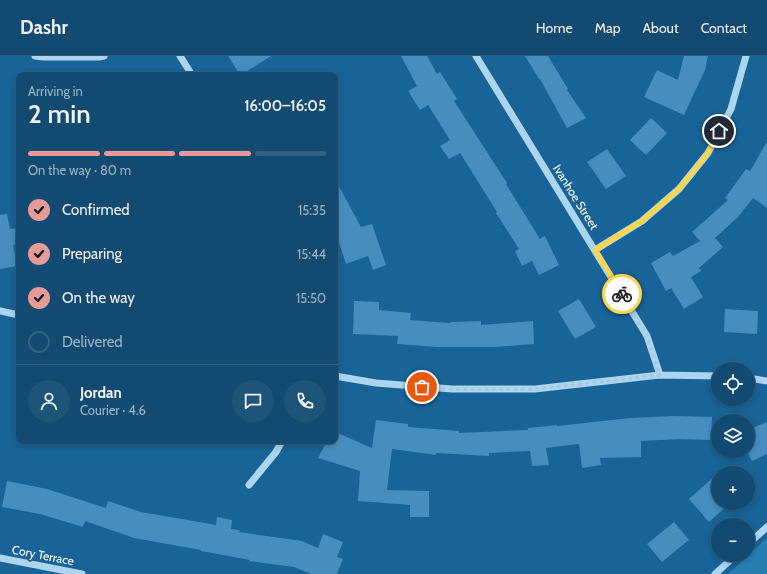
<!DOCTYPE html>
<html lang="en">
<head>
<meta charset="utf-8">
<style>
  body { margin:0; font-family:Cabin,sans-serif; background:#1f5479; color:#f1f3f6; height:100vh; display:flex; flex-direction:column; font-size:15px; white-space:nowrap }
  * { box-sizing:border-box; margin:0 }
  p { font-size:13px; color:#9cb3c3 }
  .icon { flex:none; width:22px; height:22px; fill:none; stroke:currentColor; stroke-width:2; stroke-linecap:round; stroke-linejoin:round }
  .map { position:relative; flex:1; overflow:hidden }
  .panel { position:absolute; left:16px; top:16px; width:322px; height:372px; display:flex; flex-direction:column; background:#124a71; border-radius:8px; box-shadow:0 2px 6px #0003,0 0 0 1px #316284 }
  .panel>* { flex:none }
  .controls { position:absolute; left:711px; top:306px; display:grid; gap:8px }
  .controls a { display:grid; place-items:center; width:44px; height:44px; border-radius:50%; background:#124a71; box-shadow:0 2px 6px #0003,0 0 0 1px #316284; font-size:20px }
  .pin { position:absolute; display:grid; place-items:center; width:34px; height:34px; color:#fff; margin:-17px; border:2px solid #fff; border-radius:50%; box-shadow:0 1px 4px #0007 }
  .courier { position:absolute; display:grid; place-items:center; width:40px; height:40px; margin:-20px; border:3px solid #ffd54a; border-radius:50%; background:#fff; color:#222; box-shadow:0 1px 5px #0007 }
  .headline em { font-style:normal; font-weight:600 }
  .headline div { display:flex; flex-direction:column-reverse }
  .headline { display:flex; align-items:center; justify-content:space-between; height:68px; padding:0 12px }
  h1 { font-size:26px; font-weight:600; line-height:30px }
  .bar { display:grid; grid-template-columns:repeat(4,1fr); gap:6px 4px; align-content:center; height:48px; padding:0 12px }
  .bar i { height:5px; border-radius:3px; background:#316284 }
  .bar .active { background:#e69b98 }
  .bar p { grid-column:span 4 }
  .line { display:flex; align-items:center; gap:10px; padding:0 12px; border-top:1px solid #316284 }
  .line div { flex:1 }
  .round { display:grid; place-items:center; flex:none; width:42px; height:42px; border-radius:21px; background:#1f5479 }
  ol { padding:0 12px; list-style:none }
  li { display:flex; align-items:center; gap:12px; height:44px }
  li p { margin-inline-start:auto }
  li .icon { padding:4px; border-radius:50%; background:#e69b98; color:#111; stroke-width:4 }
  li:last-child { color:#9cb3c3 }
  li i { width:22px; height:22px; border:2px solid #316284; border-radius:50% }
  header { display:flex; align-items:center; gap:24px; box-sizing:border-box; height:56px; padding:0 20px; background:#124a71; border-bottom:1px solid #316284 }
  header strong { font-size:19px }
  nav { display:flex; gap:22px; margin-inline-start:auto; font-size:14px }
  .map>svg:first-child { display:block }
</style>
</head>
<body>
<header>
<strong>Dashr</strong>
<nav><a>Home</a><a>Map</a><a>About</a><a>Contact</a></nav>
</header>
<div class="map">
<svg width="767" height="518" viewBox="0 0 767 518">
  <rect width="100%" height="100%" fill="#186397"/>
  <!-- green -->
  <path fill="#287db3" d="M767,482V518H728Z"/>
  <!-- building -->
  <path fill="#458ebf" d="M228,0H271L241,19H240Z
    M401,0H427L437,18L440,16L457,43L454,45L507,127L506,128L540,183L545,180L559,209L539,219L532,205L522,210L515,195L519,193L496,157L497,156L460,97L449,103L440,90L450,84L428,49L420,54L408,35L417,30Z
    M525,0H548L568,33L567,34L586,62L567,72L540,23H539Z
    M684,0H708L705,14L684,59L644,41L657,14L678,24Z
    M651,62L667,77L646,99L630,84Z
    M767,86V152L753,142L738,161L715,182L723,191L699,212L701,215L691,221L703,241L684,253L671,232L666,235L651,207L670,196L673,200L700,185L692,176L728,144L725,142L746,113L750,115Z
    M607,93L626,120L606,133L587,106Z
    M335,123L361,171L372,168L386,209L373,214L368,200L346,208L335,174Z
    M7,158L10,173L19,172V187L13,189L17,210L0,213V159Z
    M579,243L596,271L575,283L558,255Z
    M354,245L379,246V254L411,257L410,264L450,267V266L481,265V269L533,265L534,288L495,291H438L397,288L398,280L353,278Z
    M725,253L758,255L757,278L724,276Z
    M673,360L712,361L711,384L679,383L641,385V401L600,402L601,409L582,412L579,388L546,392L549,409L532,410L530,395L489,397V400L436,397V399L392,393L387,434L429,435V461H410V449L358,445L360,415L318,402L327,385H335V376L372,392L376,364L408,368V371L459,375V377L528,374V372L557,369V370L630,362Z
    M767,366V398L752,405L748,397V374Z
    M718,417V447H730L709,466L689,443Z
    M7,425L47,433L106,452L108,445L141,456L205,467L216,469L217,461L232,464L231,473L240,474L239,476L302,485L318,492L323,478L343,486L337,501L343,503L337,518H311L294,511L249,505L250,504L201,495V494L134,482L85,465L83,471L40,458L2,451Z
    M674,466L689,484L662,506L647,488Z"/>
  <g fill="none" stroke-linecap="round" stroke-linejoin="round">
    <!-- minor -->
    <path stroke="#abd5f1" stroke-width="7" d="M35,0L43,1H99L104,0
      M180,0L192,19
      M476,0L647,280L660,319
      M595,194L642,165L679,133L708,97L731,53L746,0
      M0,255L19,259
      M335,320L376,327L452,333H535L660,319L718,320
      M748,322L767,325
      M249,429L276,396L282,385
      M748,488L767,471
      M0,502L82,518
      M715,518L736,499"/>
  </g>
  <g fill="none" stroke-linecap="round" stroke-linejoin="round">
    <!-- done -->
    <path stroke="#aec8db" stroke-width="4" stroke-dasharray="0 7.2" d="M422,331L452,333H535L660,319L647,280L622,238"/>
    <!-- route -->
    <path stroke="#ffd54a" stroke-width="5" d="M622,238L595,194L642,165L679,133L708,97L719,75"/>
  </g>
  <g text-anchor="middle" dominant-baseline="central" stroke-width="3.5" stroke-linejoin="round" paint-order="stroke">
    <!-- street labels -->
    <g font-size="12" fill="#fff" stroke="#186397">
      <text transform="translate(576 141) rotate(58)">Ivanhoe Street</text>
      <text transform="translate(43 499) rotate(11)">Cory Terrace</text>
    </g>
  </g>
</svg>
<div class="controls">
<a><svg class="icon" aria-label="locate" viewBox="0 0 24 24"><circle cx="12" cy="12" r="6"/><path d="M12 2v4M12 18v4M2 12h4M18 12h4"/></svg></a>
<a><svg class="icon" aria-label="layers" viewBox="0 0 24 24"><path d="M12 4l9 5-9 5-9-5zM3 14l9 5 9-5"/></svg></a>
<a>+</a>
<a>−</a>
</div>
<div class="pin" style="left:422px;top:331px;background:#ea580c"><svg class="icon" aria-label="bag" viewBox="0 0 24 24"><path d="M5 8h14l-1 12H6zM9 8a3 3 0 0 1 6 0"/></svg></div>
<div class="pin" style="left:719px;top:75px;background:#1f2937"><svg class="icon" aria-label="home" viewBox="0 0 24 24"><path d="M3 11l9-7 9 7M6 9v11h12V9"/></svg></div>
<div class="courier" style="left:622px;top:238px"><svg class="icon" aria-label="bike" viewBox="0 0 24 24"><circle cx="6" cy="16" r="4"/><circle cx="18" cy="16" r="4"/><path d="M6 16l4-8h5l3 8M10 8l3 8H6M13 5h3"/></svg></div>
<section class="panel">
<div class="headline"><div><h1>2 min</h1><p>Arriving in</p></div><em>16:00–16:05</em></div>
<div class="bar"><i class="active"></i><i class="active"></i><i class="active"></i><i></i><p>On the way · 80 m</p></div>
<ol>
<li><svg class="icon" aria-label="check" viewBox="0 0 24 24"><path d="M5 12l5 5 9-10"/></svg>Confirmed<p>15:35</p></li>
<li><svg class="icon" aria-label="check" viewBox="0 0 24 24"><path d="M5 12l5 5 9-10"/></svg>Preparing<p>15:44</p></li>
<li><svg class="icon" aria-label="check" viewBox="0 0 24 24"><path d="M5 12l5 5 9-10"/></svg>On the way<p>15:50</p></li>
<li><i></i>Delivered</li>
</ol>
<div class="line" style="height:72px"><a class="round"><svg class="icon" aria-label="person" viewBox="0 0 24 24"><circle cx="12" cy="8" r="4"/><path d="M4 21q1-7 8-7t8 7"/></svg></a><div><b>Jordan</b><p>Courier · 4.6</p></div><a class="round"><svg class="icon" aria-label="chat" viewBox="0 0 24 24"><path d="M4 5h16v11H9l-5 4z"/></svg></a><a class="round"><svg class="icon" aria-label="phone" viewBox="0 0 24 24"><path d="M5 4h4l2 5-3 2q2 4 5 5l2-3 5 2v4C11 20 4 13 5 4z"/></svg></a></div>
</section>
</div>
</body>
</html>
